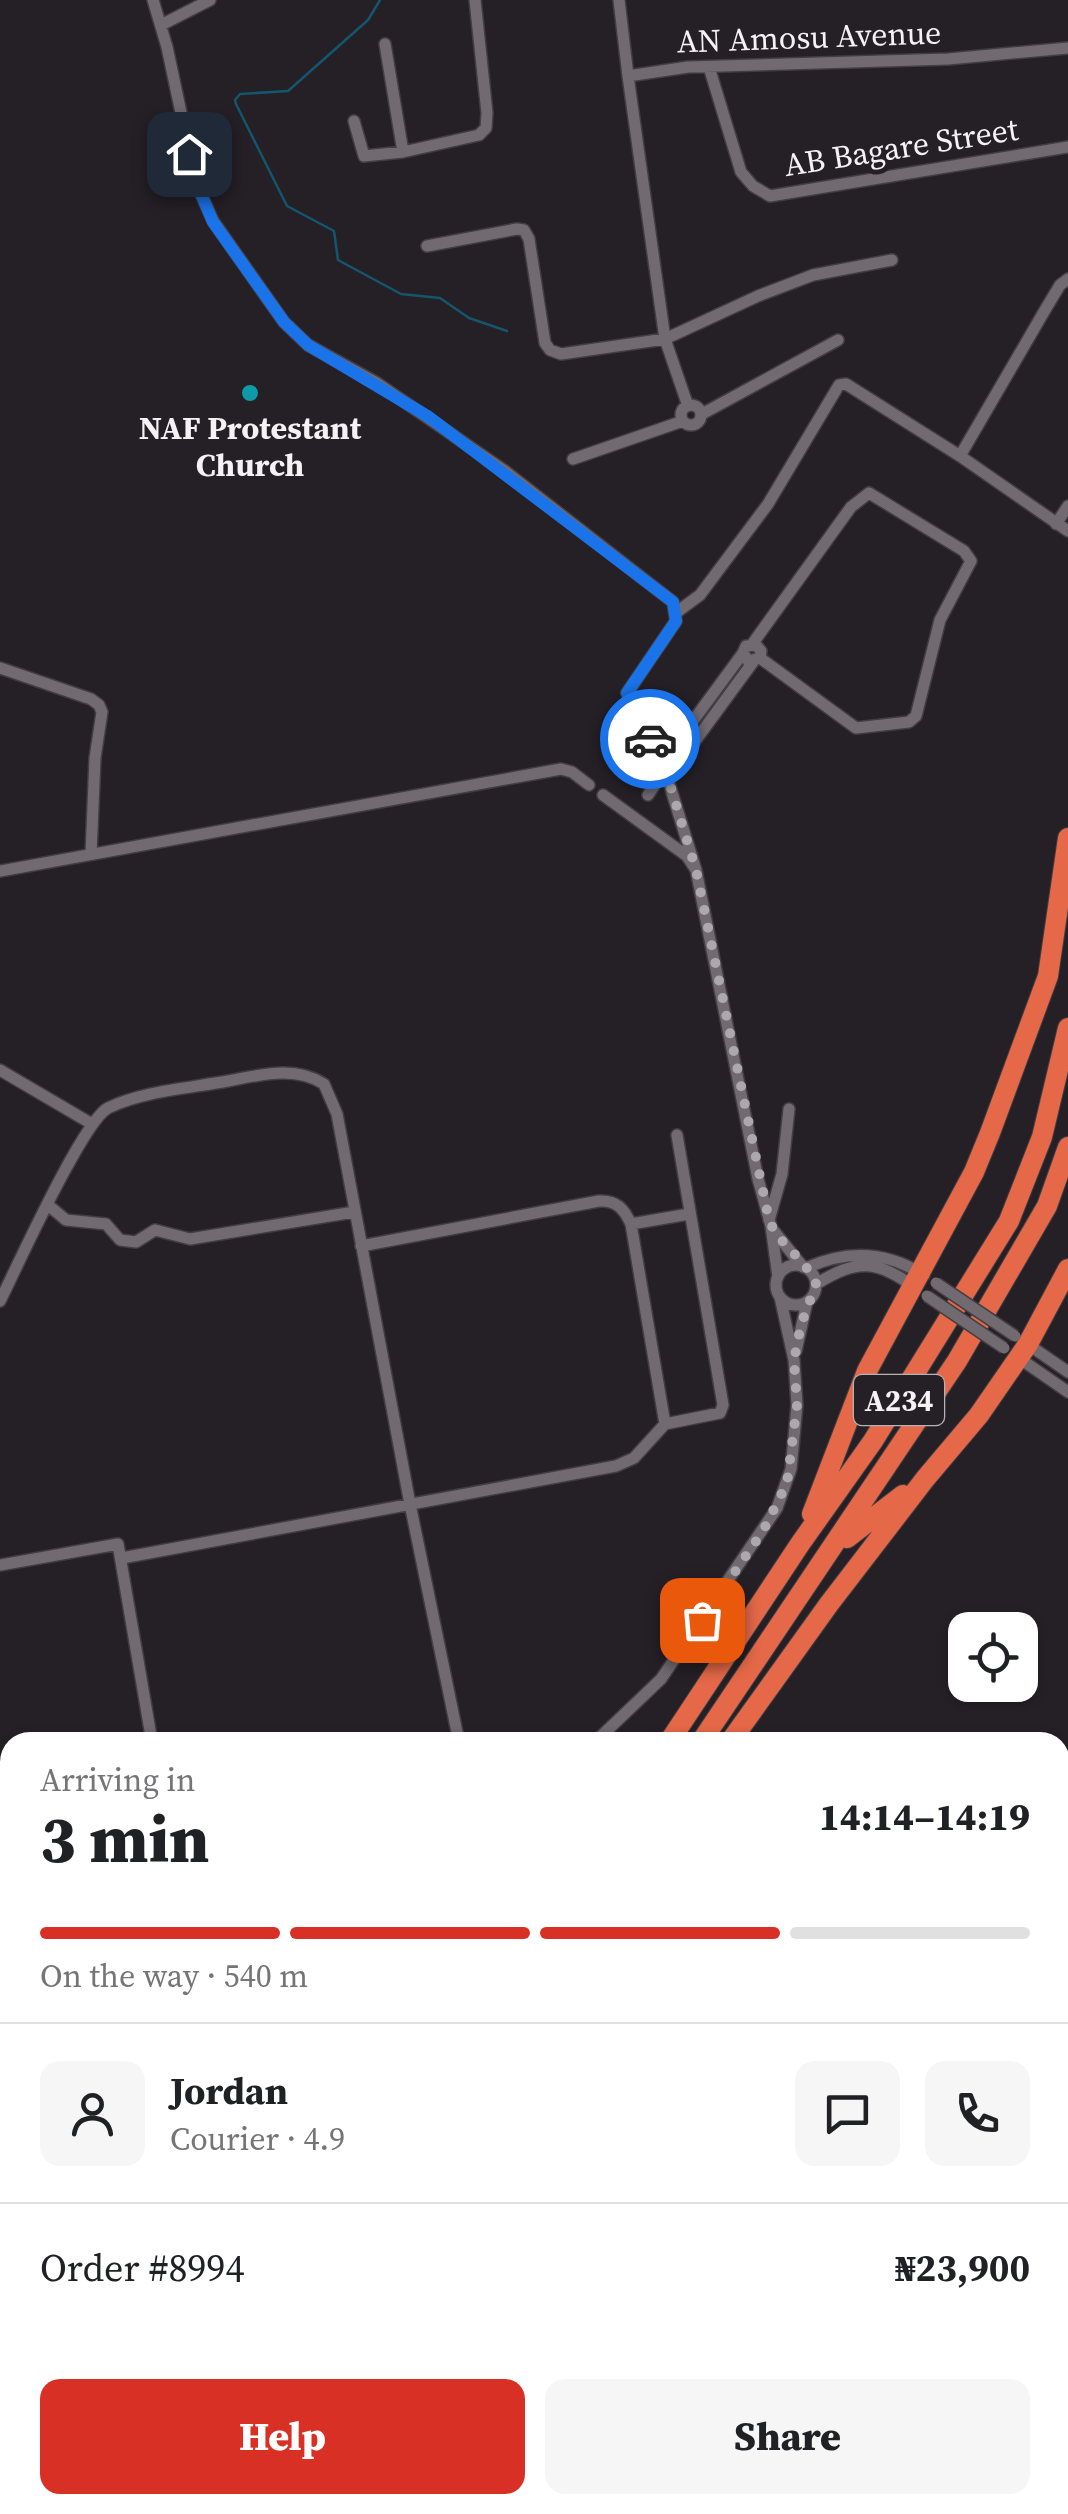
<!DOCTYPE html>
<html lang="en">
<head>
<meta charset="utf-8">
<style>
  body { margin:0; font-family:"Source Serif 4",serif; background:#f6f6f6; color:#202124; height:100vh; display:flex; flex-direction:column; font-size:38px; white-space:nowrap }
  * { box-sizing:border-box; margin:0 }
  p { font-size:32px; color:#757577 }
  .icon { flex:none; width:55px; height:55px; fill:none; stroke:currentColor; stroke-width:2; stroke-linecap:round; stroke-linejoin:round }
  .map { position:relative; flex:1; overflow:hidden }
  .drawer { position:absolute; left:0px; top:1732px; width:1070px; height:782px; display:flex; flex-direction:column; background:#fff; border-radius:30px 30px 0 0; box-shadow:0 2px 8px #0004 }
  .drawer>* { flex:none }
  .controls { position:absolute; left:948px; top:1612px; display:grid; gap:20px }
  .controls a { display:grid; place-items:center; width:90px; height:90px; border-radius:20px; background:#fff; box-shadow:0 2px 8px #0004; font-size:50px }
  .pin { position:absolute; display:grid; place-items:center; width:85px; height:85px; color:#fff; margin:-42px; border-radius:20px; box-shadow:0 5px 15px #0006 }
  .courier { position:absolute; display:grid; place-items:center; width:100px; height:100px; margin:-50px; border:8px solid #1a73e8; border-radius:50%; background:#fff; color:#222; box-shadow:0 2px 12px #0007 }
  .headline em { font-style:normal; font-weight:800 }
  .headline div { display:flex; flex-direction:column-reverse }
  .headline { display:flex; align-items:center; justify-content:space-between; height:170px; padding:0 40px }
  h1 { font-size:65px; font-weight:800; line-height:75px }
  .bar { display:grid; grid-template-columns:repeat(4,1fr); gap:15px 10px; align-content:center; height:120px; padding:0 40px }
  .bar i { height:12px; border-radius:8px; background:#e0e0e0 }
  .bar .selected { background:#d93025 }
  .bar p { grid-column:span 4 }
  .line { display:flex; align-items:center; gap:25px; padding:0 40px; border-top:2px solid #e0e0e0 }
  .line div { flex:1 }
  .round { display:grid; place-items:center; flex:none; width:105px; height:105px; border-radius:20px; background:#f6f6f6 }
  .cta { display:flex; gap:20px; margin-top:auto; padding:20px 40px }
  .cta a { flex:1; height:115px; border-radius:20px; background:#d93025; color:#fff; font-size:40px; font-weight:800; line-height:115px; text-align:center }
  .cta a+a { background:#f6f6f6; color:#202124 }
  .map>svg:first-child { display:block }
</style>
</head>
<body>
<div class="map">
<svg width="1068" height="2514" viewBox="0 0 1068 2514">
  <rect width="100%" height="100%" fill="#252026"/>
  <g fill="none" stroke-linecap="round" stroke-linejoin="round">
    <!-- stream -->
    <path stroke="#13566e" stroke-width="2.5" d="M380,0L368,20L288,91L240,94L235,100L236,104L287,206L334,231L338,260L401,294L440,298L469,318L507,331"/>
    <!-- street casing -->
    <g stroke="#413d42" stroke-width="14">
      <path id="street" d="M153,0L167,47L196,183L213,221L284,322L308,345L377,383L505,471L673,602L676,621L627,693L665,770L696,870
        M619,0L628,76L688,67L948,59L1068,48
        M161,25L210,0
        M385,44L403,152
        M709,67L741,172L753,186L770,196L1068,147
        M628,76L665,339L688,406
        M354,121L364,156L403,152L479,135L486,128L487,113L475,0
        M427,246L517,229L524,230L529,239L545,343L550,350L561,354L665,339L758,296L813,275L892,260
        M681 415a10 10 0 1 1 20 0a10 10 0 1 1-20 0Z
        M702,414L838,340
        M960,456L1045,310L1060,285L1068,279
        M573,459L683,421
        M1056,524L1068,506
        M677,612L700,595L768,504L839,385L846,384L960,456L1068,531
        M753,643L851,507L869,493L964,551L971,561L940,620L916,716L909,722L856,728L760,658L761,651L756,645L746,646L743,653L748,661L760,658
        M0,668L91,699L99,705L102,712L95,758L91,854
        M662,763L743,653
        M668,778L753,662
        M603,795L687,856L696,870L758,1179L771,1226L778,1277
        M648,795L665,770
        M0,871L561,769L572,772L589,785
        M0,1070L92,1124
        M48,1205L66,1220L106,1224L120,1240L136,1242L155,1230L190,1239L354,1212
        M769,1220L782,1174L789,1109
        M631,1224L689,1214
        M773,1230L803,1267
        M361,1246L599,1201C617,1200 624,1209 631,1224L665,1424
        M776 1285a20 20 0 1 1 40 0a20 20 0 1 1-40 0Z
        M806,1268C848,1249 886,1251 924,1275
        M816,1284C859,1258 876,1260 916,1288
        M0,1301C17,1267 83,1121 108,1108C143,1091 190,1088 228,1081C260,1075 295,1065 324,1084L337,1114L410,1504L459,1742
        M1026,1343L1068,1372
        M796,1351L807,1302
        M1016,1356L1068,1392
        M122,1558L616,1466L634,1458L665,1424L720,1413L723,1405L677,1135
        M0,1565L118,1544L152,1742
        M595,1742L661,1679L777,1508L791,1469L797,1405L794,1360L780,1297
        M0,1902L10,1900
        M1060,1948L1068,1945
        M1060,1962L1068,1959
        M1060,2022L1068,2019
        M1060,2093L1068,2091
        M0,2303L10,2301
        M1060,2316L1068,2326L1060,2367
        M0,2488L10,2491
        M63,2505L95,2514
        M665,2505L684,2514
        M223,2514L227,2505
        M492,2514L497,2505
        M787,2514L791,2505
        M1004,2514L1007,2505"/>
    </g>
    <!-- highway casing -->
    <g stroke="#413d42" stroke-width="22">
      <path id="highway" d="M812,1514L867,1371L974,1172L990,1133L1048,976L1068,838
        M847,1538L903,1495
        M669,1742L800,1544L873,1441L1009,1221L1042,1137L1068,1028
        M701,1742L957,1361L1047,1206L1068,1147
        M730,1742L829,1604L925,1479L979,1415L1028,1344L1068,1269
        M246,2514L250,2505
        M281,2514L286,2505
        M309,2514L314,2505"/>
    </g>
    <!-- street -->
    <use href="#street" stroke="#716b71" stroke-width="11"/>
    <!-- highway -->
    <use href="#highway" stroke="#e56848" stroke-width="20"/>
    <!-- street-bridge casing -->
    <g stroke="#413d42" stroke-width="14" stroke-linecap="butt">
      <path id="street-bridge" d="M936,1283L1015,1336
        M927,1296L1004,1348"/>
    </g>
    <!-- street-bridge -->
    <use href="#street-bridge" stroke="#716b71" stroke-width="11"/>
  </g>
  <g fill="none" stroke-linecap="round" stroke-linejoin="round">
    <!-- done -->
    <path stroke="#aca8ad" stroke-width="10" stroke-dasharray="0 18" d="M650,739L668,778L696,870L769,1220C779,1245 807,1260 816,1284L801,1325L794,1360L797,1405L787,1483L763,1531L702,1620"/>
    <!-- route -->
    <path stroke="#1a73e8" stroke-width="12" d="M189,154L196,182L213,222L284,322L308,345L429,417L673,602L676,621L627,693L650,739"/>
  </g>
  <!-- markers -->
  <circle fill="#0f9aa8" stroke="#252026" stroke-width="4" cx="250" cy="393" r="10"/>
  <g text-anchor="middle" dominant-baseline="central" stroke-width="10" stroke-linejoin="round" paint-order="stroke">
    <!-- shield labels -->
    <rect fill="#252026" stroke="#b7b2b7" stroke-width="2.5" x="854" y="1375" width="90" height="50" rx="8"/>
    <g font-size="30" font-weight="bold" fill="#f5f1f5">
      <text x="899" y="1400">A234</text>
    </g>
    <!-- street labels -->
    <g font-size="32" fill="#f5f1f5" stroke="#252026">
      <text transform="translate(809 37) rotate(-2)">AN Amosu Avenue</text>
      <text transform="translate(901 147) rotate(-9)">AB Bagare Street</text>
    </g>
    <!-- poi labels -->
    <g font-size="32" font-weight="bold" fill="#f5f1f5" stroke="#252026">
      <text x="250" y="428">NAF Protestant<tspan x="250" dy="37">Church</tspan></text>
    </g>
  </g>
</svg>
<div class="controls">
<a><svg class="icon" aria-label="locate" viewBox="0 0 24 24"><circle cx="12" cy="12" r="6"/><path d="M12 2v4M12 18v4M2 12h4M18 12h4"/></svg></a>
</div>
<div class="pin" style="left:702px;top:1620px;background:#ea580c"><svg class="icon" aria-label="bag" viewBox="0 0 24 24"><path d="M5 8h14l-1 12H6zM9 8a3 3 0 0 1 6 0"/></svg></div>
<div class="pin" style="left:189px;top:154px;background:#1f2937"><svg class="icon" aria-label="home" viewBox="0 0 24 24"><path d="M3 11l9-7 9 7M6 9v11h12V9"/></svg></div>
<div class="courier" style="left:650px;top:739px"><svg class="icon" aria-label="car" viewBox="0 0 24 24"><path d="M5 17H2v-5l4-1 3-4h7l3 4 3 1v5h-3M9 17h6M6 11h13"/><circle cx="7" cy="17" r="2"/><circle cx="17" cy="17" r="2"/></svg></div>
<section class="drawer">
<div class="headline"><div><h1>3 min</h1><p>Arriving in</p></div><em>14:14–14:19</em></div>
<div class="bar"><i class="selected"></i><i class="selected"></i><i class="selected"></i><i></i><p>On the way · 540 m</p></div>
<div class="line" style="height:180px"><a class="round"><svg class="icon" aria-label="person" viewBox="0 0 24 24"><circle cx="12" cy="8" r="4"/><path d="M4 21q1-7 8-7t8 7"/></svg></a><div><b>Jordan</b><p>Courier · 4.9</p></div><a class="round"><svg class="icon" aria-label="chat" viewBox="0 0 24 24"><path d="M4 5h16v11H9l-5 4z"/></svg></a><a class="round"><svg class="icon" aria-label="phone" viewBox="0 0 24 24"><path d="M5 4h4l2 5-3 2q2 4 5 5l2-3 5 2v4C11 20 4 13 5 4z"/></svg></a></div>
<div class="line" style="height:130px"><div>Order #8994</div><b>₦23,900</b></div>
<div class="cta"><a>Help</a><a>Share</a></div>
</section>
</div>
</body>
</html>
